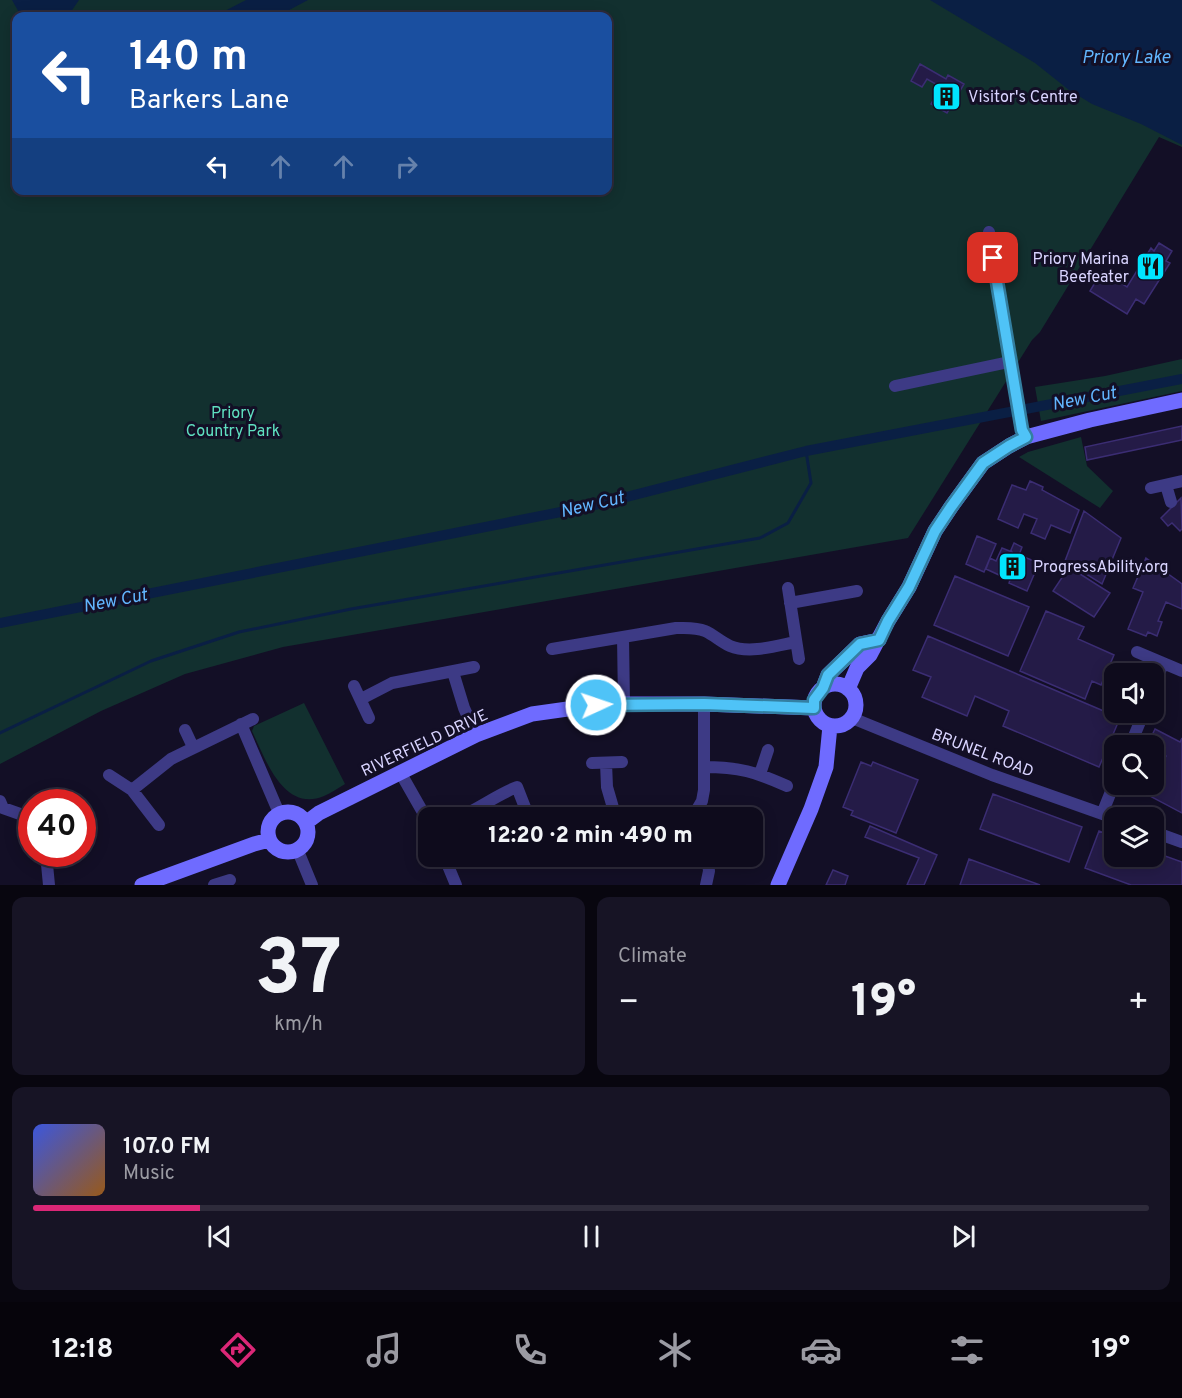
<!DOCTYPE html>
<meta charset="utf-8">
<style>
:root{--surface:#0e0b1c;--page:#171425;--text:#f1f3f6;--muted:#9b9ba3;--line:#2e2b3b;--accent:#db2777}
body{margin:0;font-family:Overpass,sans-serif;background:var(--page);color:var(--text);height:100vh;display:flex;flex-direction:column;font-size:22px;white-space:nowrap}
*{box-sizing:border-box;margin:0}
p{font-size:20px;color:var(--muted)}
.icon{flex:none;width:33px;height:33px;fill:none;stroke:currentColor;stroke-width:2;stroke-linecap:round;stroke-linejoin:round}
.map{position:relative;height:885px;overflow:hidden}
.details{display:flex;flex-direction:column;gap:12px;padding:12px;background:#08060f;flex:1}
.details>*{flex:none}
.guide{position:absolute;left:12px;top:12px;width:600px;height:183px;border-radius:12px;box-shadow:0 3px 15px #0003,0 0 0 2px var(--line);background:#1a4fa0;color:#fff;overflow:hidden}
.tools{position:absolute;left:1104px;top:663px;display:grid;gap:12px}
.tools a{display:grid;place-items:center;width:60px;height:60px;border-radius:12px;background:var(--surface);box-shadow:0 3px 15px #0003,0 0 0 2px var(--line);font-size:30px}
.speed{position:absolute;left:18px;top:789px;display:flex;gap:12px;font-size:30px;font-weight:700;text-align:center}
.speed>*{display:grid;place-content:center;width:78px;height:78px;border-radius:50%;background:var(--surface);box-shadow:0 3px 15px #0003,0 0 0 2px var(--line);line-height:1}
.speed .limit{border:9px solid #d22;background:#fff;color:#111}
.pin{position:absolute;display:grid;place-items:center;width:51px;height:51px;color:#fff;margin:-26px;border-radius:12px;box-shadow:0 3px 9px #0006}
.me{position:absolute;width:66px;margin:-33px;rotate:87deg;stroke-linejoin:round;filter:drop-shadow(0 0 4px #0008)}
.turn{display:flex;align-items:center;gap:21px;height:126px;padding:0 18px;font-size:27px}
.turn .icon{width:78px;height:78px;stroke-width:2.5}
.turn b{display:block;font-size:42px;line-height:51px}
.lanes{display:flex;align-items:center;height:57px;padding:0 18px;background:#0003;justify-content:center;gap:30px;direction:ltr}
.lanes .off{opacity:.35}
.big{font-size:45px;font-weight:800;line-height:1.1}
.details .widget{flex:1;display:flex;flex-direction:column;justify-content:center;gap:9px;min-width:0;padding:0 21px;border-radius:12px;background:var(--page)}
.details .dial{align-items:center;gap:0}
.dial b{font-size:78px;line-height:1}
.song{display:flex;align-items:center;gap:18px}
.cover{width:72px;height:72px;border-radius:9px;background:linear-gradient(135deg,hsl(230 70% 55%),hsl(30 70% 35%))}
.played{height:6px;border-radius:3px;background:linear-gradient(90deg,var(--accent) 15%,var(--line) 15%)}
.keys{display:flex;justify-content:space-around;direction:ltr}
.heat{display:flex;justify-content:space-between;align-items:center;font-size:33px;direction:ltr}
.details .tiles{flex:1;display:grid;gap:12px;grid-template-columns:1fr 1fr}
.widget:last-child{grid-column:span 2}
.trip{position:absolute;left:418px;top:807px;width:345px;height:60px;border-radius:12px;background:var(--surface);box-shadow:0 3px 15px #0003,0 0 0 2px var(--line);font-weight:800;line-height:60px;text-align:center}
.tabs{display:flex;height:96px;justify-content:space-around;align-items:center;background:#06040b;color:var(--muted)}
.tabs .icon{width:42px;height:42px}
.tabs .selected{color:var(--accent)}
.tabs b{font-size:27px;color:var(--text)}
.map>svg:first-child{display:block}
</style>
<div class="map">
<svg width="1182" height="885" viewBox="0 0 1182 885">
<rect width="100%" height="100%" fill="#130f26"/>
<!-- green -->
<path fill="#12302f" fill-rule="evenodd" d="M0,0h1182v147l-23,-10 -119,195 -8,8 -124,198 -625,109 -98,27 -84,37 -101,53zM16,16h592v174h-592z
M1182,359v32l-141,30 -6,-34 70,-11z
M1081,437l6,29 26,25 -13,17 -81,-51 9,-5z
M304,703l41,81c-7,4 -14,9 -21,12 -41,17 -59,-38 -72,-65l2,-5z"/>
<!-- water -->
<path fill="#0a1f44" d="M12,0h67l-11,16h-47z
M246,0h62l-30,16h-63z
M930,0h252v145l-41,-21 -49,-20 -23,-14 -34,-27z"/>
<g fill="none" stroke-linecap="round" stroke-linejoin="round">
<!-- stream -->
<path stroke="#0a1f44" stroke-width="3" d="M0,733l151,-72 88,-29 112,-23 409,-71 28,-15 23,-40 -5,-32"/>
<!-- canal -->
<path stroke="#0a1f44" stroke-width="10" d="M0,623l591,-117 215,-55 376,-72"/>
</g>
<!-- building -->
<path fill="#241b47" stroke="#3b2d73" stroke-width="1.5" d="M920,64l26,15 2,-4 16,9 -17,29 -16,-9 10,-17 -14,-8 -5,8 -11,-6z
M1159,243l13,8 -6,10 4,2 -26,41 -8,-5 -9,15 -37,-23 12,-20 25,16 24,-39 3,3z
M1182,426v14l-95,20 -2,-13z
M1030,481l13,6 -1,3 37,20 -9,23 -19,-8 -6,14 -14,-6 6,-14 -13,-5 -6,14 -20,-9 14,-34 14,5z
M1181,498l1,31 -2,2 -8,-8 -4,3 -7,-8z
M1084,511l37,27 -19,46 -37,-23z
M977,536l19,8 -12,28 -18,-8z
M1014,543l8,4 -3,8 20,8 -12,28 -18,-8 1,-3 -24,-11 4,-11 6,3 6,-13 10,4 -1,-2z
M1146,558l36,26v25l-16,-7 -8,19 4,1 -5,14 -9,-4 -2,4 -18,-7 15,-37 -10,-4z
M1069,567l41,26 -16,24 -41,-26z
M955,576l74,31 -21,49 -74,-31z
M1046,611l38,16 -6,12 36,16 -13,30 -9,-4 -7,18 -65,-28z
M928,636l192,82 -21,49 -96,-41 6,-15 -34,-15 -8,20 -45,-19 9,-20 -18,-7z
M1155,729l25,13 2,-4v75l-36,-19 5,-10h3v-4l12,-24 -12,-7v-3h-7z
M861,762l10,4 2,-4 45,18 -22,53 -45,-18 2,-4 -10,-4z
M993,794l89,33 -13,35 -89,-33z
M870,826l67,29 -13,30h-17l12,-27 -54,-21z
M1099,831l15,6v19h40v-4l28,10v23h-51l-46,-17z
M969,859l71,26h-80z
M833,870l15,6 -3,9h-19z"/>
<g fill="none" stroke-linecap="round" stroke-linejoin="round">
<!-- street -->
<path stroke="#3d3a85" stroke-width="12" d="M989,232l32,198 5,7
M895,386l114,-24
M1166,485l5,17
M1151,488l31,-7
M788,588l11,71
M790,603l67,-12
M623,637l1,67
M552,649l124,-21c10,0 20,-1 29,3 9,4 16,11 25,15 19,8 46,0 66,-4
M1137,652l45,19
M453,672l11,36 12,27
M354,686l15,32
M1154,688l9,-25
M361,699l31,-16 82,-16
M852,718l140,57 122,43
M241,724l38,89
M185,730l8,17
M1130,746l14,-34
M592,763l30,-1
M606,763l1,24 9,31
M704,767c35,0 52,5 83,19
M400,772l29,51
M760,774l8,-24
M109,775l23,15 27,35
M132,790l39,-31 82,-40
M0,801l3,7 17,6 12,9
M1102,814l12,-30
M457,818c22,-9 39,-23 60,-31l9,23
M692,818l10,-17 2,-11v-86
M1154,832l28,10
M298,851l14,34
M46,854l3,31
M47,856l15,-2
M444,856l12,29
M214,885l16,-5
M706,885l3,-14 -2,-15"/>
<!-- secondary -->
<path stroke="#6f6bff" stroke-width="15" d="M814 705a21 21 0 1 1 42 0a21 21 0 1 1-42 0Z
M823,688l5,-13 32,-31 19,-4
M848,689l9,-21 13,-13 18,-34 21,-34 26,-56 16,-24 32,-44 26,-17 17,-9 64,-17 92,-20
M268 832a20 20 0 1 1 40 0a20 20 0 1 1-40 0Z
M307,822l12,-9 157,-78 56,-21 64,-9 28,-1h80l110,4
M142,885l112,-41 15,-4
M778,885l33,-76 15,-42 4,-41"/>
</g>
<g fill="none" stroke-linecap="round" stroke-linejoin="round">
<defs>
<path id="route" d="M596,705l108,-1 110,4v-8l9,-12 5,-13 32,-31 19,-4 9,-19 21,-34 26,-56 16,-24 32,-44 26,-17 17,-9 -4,-7 -29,-172"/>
</defs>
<!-- route casing -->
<use href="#route" stroke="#337fa1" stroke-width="15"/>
<!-- route -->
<use href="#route" stroke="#4fc3f7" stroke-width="10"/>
</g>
<!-- icons -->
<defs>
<symbol id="building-square" viewBox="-11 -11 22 22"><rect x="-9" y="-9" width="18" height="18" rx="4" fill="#00e5ff" stroke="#130f26"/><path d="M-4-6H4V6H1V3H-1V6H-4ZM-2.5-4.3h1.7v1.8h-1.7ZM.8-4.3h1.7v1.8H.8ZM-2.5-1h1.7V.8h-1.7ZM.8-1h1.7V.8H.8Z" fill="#111"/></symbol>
<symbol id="restaurant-square" viewBox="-11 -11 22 22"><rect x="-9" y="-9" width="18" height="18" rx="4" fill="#00e5ff" stroke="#130f26"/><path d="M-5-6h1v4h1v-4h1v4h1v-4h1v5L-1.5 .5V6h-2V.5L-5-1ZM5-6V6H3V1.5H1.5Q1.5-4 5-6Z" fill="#111"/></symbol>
</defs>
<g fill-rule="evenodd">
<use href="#building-square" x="930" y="80" width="33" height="33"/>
<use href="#restaurant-square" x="1134" y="250" width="33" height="33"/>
<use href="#building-square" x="996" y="550" width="33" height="33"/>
</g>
<g text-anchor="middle" stroke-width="6" stroke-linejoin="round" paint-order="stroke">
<!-- poi labels -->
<g font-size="16" fill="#d9d4ff" stroke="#130f26" text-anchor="start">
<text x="968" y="102">Visitor's Centre</text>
<text x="1129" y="264" text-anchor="end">Priory Marina<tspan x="1129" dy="18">Beefeater</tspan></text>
<text x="1033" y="572">ProgressAbility.org</text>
</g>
<!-- park labels -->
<g font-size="16" fill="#5fe0c0" stroke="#130f26">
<text x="233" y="418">Priory<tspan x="233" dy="18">Country Park</tspan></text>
</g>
<!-- street labels -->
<g font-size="16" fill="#d9d4ff" stroke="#130f26">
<text transform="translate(424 742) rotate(-25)" y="6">RIVERFIELD DRIVE</text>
<text transform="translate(983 752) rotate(21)" y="6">BRUNEL ROAD</text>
</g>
<!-- water labels -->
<g font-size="18" font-style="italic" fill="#62b6ff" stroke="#130f26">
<text x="1126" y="63">Priory Lake</text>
<text transform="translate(1084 398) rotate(-11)" y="6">New Cut</text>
<text transform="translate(592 504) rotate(-13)" y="6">New Cut</text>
<text transform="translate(115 600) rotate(-11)" y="6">New Cut</text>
</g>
</g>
</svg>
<div class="tools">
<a><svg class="icon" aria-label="sound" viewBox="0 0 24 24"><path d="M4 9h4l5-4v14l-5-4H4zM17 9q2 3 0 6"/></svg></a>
<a><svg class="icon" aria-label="search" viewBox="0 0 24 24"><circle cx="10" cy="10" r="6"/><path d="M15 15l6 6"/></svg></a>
<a><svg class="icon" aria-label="layers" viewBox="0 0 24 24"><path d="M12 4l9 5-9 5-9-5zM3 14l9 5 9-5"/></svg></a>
</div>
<div class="speed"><div class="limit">40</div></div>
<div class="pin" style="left:993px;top:258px;background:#d93025"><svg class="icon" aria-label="arrive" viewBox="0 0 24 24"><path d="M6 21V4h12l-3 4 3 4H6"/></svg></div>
<svg class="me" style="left:596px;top:705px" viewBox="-20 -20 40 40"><circle r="17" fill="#4fc3f7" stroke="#fff" stroke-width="3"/><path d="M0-11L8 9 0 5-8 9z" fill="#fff"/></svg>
<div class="trip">12:20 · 2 min · 490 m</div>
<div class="guide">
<div class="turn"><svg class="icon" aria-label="left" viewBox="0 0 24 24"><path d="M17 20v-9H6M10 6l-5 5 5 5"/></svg><div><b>140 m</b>Barkers Lane</div></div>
<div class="lanes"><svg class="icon" aria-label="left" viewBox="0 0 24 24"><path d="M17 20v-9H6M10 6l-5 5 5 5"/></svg><svg class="icon off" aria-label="ahead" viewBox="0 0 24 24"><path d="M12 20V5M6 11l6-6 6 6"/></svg><svg class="icon off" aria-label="ahead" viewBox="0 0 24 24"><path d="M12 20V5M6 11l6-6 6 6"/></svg><svg class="icon off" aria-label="right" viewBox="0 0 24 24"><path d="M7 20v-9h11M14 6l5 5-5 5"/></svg></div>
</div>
</div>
<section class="details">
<div class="tiles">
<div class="widget dial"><b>37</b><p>km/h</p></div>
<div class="widget"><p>Climate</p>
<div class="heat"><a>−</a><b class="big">19°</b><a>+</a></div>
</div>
<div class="widget">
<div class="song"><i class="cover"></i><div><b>107.0 FM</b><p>Music</p></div></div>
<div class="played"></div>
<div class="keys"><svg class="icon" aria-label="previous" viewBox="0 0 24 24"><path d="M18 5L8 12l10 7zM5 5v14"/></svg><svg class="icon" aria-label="pause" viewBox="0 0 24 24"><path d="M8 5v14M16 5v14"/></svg><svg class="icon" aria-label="next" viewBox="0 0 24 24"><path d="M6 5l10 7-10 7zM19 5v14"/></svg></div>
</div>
</div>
</section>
<nav class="tabs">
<b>12:18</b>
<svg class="icon selected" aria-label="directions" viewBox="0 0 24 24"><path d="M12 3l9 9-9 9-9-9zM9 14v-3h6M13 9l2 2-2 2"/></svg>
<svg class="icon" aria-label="music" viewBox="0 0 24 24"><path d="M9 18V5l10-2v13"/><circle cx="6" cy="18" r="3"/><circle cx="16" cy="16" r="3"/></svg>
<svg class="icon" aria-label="phone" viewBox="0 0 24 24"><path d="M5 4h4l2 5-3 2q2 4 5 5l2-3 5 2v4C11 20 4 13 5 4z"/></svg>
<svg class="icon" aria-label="climate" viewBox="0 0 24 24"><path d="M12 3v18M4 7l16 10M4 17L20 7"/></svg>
<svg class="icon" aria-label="car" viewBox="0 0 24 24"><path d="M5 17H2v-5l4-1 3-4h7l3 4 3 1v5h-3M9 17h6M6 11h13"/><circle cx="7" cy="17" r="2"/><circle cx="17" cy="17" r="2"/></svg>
<svg class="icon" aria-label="filters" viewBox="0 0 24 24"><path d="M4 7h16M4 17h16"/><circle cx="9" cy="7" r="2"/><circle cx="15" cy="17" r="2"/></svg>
<b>19°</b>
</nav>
